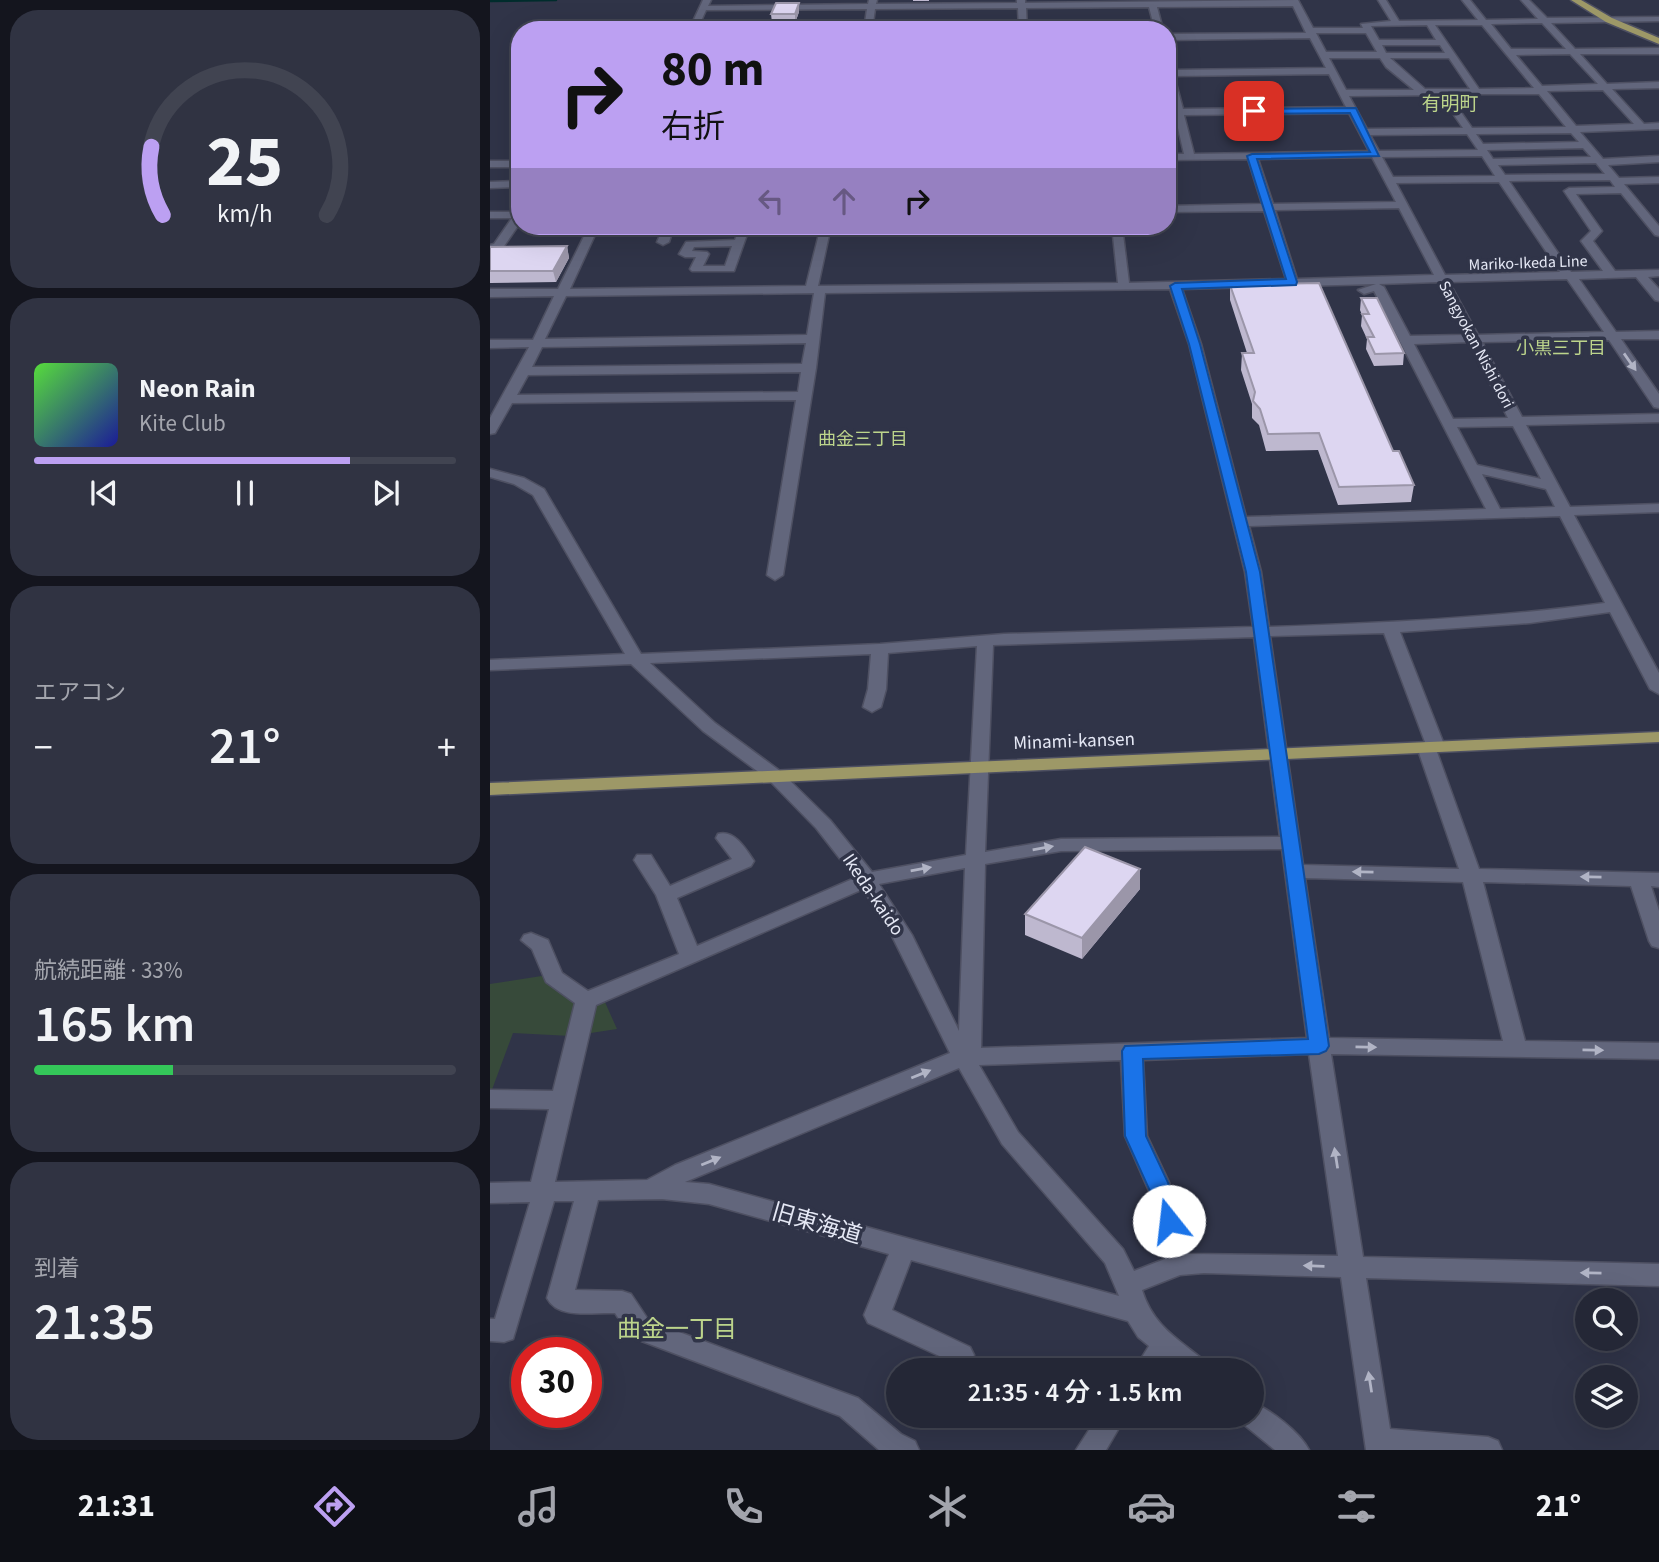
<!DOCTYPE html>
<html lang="ja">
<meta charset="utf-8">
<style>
:root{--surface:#242736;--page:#303342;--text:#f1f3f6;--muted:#a3a5ad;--line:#414451;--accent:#bca0f2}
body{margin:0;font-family:"Source Sans 3","Noto Sans JP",sans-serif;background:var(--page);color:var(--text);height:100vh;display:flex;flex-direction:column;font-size:26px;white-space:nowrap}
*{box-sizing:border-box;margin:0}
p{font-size:23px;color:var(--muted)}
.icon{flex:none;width:38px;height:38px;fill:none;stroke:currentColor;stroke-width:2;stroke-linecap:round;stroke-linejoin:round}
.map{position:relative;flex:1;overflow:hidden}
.side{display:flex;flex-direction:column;gap:10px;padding:10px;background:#14151e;width:490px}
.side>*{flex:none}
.guide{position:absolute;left:21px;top:21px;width:665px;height:214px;border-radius:28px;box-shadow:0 7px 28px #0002,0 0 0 2px var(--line);background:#bca0f2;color:#111;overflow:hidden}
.fabs{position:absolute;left:1085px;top:1288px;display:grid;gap:14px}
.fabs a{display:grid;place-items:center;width:63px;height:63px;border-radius:50%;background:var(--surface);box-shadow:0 7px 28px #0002,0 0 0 2px var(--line);font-size:35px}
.speed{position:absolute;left:21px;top:1337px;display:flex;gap:14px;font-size:35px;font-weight:700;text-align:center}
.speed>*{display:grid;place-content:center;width:91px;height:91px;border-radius:50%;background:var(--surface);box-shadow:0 7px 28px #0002,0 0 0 2px var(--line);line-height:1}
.speed .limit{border:10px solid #d22;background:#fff;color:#111}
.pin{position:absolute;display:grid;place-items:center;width:60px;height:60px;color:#fff;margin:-30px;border-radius:14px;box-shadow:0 4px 10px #0006}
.me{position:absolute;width:77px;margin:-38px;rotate:344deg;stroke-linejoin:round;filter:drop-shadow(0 0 5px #0008)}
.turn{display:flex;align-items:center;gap:24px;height:147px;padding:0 35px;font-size:32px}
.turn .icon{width:91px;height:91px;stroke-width:2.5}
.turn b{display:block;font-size:49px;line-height:60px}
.lanes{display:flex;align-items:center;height:66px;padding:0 35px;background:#0003;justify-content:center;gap:35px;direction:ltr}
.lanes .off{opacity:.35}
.big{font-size:52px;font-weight:600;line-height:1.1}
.side .tile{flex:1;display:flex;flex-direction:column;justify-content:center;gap:10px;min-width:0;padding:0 24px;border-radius:28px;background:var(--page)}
.side .dial{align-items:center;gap:0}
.dial svg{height:182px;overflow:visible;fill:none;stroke:var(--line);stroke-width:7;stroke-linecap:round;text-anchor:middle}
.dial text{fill:var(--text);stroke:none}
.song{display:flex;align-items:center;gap:21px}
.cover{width:84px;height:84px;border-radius:10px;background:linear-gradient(135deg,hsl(110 70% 55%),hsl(240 70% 35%))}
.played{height:7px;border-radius:4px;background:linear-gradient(90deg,var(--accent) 75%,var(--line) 75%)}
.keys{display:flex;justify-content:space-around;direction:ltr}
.heat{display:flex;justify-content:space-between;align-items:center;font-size:38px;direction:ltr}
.charge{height:10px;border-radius:5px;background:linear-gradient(90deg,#34c759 33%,var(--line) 0)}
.trip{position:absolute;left:396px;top:1358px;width:378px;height:70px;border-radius:35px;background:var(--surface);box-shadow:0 7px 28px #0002,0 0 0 2px var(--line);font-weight:600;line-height:70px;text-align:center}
.tabs{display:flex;height:112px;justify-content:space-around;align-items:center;background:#0e1016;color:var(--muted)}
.tabs .icon{width:49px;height:49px}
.tabs .on{color:var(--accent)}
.tabs b{font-size:32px;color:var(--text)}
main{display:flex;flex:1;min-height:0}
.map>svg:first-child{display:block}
</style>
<main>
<section class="side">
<div class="tile dial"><svg viewBox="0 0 100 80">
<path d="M14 69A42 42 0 1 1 86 69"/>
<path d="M14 69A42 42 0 0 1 9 39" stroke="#bca0f2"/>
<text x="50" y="56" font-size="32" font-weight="700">25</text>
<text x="50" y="72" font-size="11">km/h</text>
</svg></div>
<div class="tile">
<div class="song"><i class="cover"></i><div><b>Neon Rain</b><p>Kite Club</p></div></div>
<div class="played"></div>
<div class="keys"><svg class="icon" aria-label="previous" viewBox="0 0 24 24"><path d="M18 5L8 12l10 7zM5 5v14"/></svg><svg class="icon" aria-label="pause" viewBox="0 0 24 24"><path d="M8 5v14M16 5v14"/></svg><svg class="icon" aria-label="next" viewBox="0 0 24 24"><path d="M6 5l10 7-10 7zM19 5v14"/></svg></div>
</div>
<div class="tile"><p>エアコン</p>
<div class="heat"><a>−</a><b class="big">21°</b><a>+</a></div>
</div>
<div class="tile"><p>航続距離 · 33%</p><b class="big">165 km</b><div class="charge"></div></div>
<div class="tile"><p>到着</p><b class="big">21:35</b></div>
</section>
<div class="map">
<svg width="1169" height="1450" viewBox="0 0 1169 1450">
<rect width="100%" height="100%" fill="#303448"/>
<!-- green -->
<path fill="#374a3a" d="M58,975l56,25 13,29 -46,7 -58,-3 -23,62v-111z"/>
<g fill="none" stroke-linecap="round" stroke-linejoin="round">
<!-- stream -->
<path stroke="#002c2c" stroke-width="2.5" d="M0,1l66,-1"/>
<defs>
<path id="minor" d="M213,0h8l-3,6 160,-2 1,-4h8l-1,4 141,-1v-3h8v3l273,-3 15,28h50l-2,-4 30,-3 -13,-21h8l13,21 79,-1 -16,-20h8l16,20 52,-1 -17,-19h8l18,18 112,-1v4l-108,2 24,26 84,-1v6h-79l27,30 52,-2v6l-47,1 32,35 15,-1v6l-79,3 23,27 56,-3v6l-51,3 11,13 40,-1v6l-35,1 35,42v10l-4,-1 -34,-42 -45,1 26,37 -9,10 22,30 44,-1v6l-11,1 11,12v12l-4,-1 -19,-23 -57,2 37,53 43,-1v8h-38l38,55v14l-5,-1 -45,-67 -127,2 40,75 137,-3v8l-133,3 44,82 89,-3v8l-85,3 85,158v21l-9,-5 -40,-77 -80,11 -130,9 45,115 -8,5 42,117 180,4v14l-8,-1 8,25v37l-7,-2 -3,-5 -18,-55 -148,-4 42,159 134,2v16l-328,-5 32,203 296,7v22l-293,-8 24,151 98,8 10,4 4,9h-136l-25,-173 -137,-4 -24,2 -38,15c11,36 36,49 64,72l4,8h-32l-10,-8 -6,8h-28l15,-24 -11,-9 -10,-16 -217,-61 -19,50 78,37 4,8 -4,8 -9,3 -93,-43 -4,-8 25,-61 -180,-50 -47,-5 -64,1 -23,90 47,1 9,3 18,27 209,77 43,36 14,7 4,9h-40l-39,-34 -209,-79 -16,-24c-21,-1 -57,7 -68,-15l27,-97h-20l-41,138 -9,3 -14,-1v-22h5l35,-117 -40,1v-20l41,-1 18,-73 -59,-1v-18l63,1 22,-88 -29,-21 -14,-33 -11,-9 3,-5 7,-2 17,7 14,33 26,18 91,-37 -23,-59 -22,-35 3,-5h14l19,31 62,-27 -16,-21 2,-4c16,-5 28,15 36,27l-3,5 -74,32 20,48 158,-68 -39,-50 -48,-49 -65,-48 -72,-67 -141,6v-10l135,-6 -92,-159 -19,-11 -24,-7v-8l34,9 20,11 97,165 239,-10 124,-10 249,-7 -8,-55 -56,-228 -19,-55 -345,4 -9,75 -33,207 -8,5 -8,-5 29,-175 -284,3 -17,30 -5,1v-16l39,-71 -39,1v-8h43l21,-44 -64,1v-8h68l31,-63h10l-29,63 236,-3 15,-60h10l-13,60h2l298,-3 -6,-57h10l7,57 157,-4 -22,-68 -97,1v-6l95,-2 -14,-45 -81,1v-6h17l-9,-39h-8v-6h6l-6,-25v-22l6,8 153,-2 -16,-30 -143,2v-6l139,-1 -13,-27 -136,1 6,23h-8l-6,-23 -123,1 1,22h-8l-1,-22 -143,1 -3,21h-8l3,-21 -161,1 -9,20h-8zM1052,23l24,26h-55l-20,-25zM937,25l9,15h-57l-8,-14zM945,25h47l52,63 -55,1zM826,33h50l11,19h-51zM892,45h58l5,8h-59zM1080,54l28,30 -56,2 -26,-31zM839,58h51l6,9 28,23h-68zM900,58h59l21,31h-45zM839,74l17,33 -163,2 -9,-33zM1113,90l31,34 -58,2 -29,-35zM988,94h61l27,33 -94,1 -23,-33zM950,95l23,33 -96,1 -18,-33zM859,113l20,38 -175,3 -10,-39zM1081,133l8,9 -96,2 -7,-10zM977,134l11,16 -99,1 -9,-16zM1093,148l8,9 -98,2 -6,-9zM992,156l13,20 -102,1 -11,-20zM882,157l24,45 -123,2 -15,-45zM1106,163l9,11 -100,1 -7,-10zM1120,180l5,7 -46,1 -5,3 27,40 -10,10 22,30 -32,1 -62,-91zM1009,182l61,90 -115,3 -49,-92zM909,208l35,67 -137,4 -22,-69zM1077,279l37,53 -126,3 -29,-53zM948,282l27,53 -55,1 -26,-49 -5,-3zM886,284l-18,6 6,4 10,-3 112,218 -240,8 -45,-173 -19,-55 106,-3 6,5 5,-5zM324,293l-7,42 -262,4 21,-43zM979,342l39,76 -55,1 -39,-75zM316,343l-4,21 -270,3 10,-20zM311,372l-3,20 -281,3 11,-20zM1023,426l28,53 -64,-14 -20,-38zM992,474l64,15 9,18 -55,2zM1070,516l45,87c-112,15 -223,20 -336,24l-8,-55 -12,-46zM894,633l41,109 -8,5 42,122 -156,-4 -33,-229zM764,637l26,200 -219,2 -76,13 8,-207zM487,646l-11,209 -94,17 -42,-52 -50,-49 -65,-48 -65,-60 221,-9 -3,35 -5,18 9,5 9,-5 5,-18 2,-36zM792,849l25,189 -326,10 4,-184 76,-13zM475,868l-6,163 -47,-96 -33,-51zM815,878l158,4 40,159 -174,-3zM373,889l29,47 58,117 -275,112 -28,15 -92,2 41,-177zM819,1054l29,202 -149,-2 -16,-63 -26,-55 -4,-76zM631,1060l4,76 24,55 16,68 -31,12 -11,-22 -105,-117 -39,-67zM469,1068l43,76 103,119 14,33 -410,-112 -24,-2z
M0,161h30v6h-30z
M30,181v6l-30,1v-6z
M0,212h30v11l-18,26 -12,2v-6l4,-1 18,-26h-22z
M174,226h10l-5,16 -6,3 -6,-3z
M250,226h10l-16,45h-42l-2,-2 6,-12h-11l-6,-3 7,-12 49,-2zM242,246l-7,20h-22l6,-12 -2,-2 -15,-1 2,-4z
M761,1402c19,7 49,30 58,48h-34l-33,-27 -4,-7h13z
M608,1416h28l-20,34h-30z"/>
<path id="major" d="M1081,0h10l31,18 47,20v6l-53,-22z
M1169,732v10l-1169,53v-12z"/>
</defs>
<!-- minor casing -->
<use href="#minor" stroke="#4e5062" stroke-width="3"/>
<!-- major casing -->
<use href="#major" stroke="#4e5062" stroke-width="3"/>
<!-- minor -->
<use href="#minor" fill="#62667c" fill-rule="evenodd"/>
<!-- major -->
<use href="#major" fill="#9d9867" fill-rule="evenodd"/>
</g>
<!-- wall -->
<path fill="#beb8cf" d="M423,0h16v1h-16z
M309,3v9l-4,11h-23l-1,-9z
M77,246l2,12 -13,24 -66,1v-36z
M740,285l163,166 21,34 -3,17 -73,3 -20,-55 -52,1 -7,-26 -7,-7v-14l-11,-34 1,-17h5l-17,-53z
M871,298l43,55 -1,12 -29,1 -8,-17 1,-10 -6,-13 1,-11 -2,-5z
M650,869v20l-58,70 -57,-24v-21z"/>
<!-- shaded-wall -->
<path fill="#9b96a9" d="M309,3v9l-4,11v-9z
M77,246l2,12 -13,24 -3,-11z
M650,869v20l-58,70v-21z"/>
<!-- building -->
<path fill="#ddd6f1" stroke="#9b96a9" stroke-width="2" d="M286,3h23l-4,11h-24z
M77,246l-14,25h-63v-24z
M829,283l74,168h6l15,34 -75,2 -20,-54 -51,1 -8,-25 -7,-8 2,-9 -13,-39h12l-24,-68z
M871,298h16l27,55 -29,1 -8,-17h7l-12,-23h7z
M595,847l55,22 -58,69 -57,-24z"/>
<!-- one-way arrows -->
<defs><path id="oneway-solid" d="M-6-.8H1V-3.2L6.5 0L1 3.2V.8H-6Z" transform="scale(1.75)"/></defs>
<g fill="#b1b4c5">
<use href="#oneway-solid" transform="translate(1140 362) rotate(55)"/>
<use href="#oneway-solid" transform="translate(553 848) rotate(-10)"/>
<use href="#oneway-solid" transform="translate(431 869) rotate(-10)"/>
<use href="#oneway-solid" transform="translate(873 872) rotate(-179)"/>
<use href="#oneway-solid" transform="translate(1101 877) rotate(-179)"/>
<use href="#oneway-solid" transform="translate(876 1047) rotate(1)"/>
<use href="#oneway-solid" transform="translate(1103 1050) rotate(1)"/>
<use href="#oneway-solid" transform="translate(431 1074) rotate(-22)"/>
<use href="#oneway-solid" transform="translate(846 1158) rotate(-99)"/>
<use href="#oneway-solid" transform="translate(221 1161) rotate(-22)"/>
<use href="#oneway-solid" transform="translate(824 1266) rotate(-178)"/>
<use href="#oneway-solid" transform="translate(1101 1273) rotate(-179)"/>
<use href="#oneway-solid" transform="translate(880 1382) rotate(-99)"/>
</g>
<!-- route -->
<path fill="#1a73e8" stroke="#114b97" stroke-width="2" d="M866,108l23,48 -122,3 40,123 -1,3 -114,4 18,55 60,228 69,474 -3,5 -7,3 -176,5 3,77 26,55 8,30 -3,6 -8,3 -8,-3 -11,-36 -25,-55 -3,-85 3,-5 183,-7 -62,-467 -57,-228 -19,-58 5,-3 111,-4 -39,-123 5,-2 118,-2 -20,-39 -96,1 -5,-3 5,-2z"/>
<g text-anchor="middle" stroke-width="7" stroke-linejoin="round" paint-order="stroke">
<!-- far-street labels -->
<g font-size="16" fill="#e5e8f5" stroke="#303448">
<text transform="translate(1038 262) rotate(-2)" y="6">Mariko-Ikeda Line</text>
<text transform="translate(987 344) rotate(62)" y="6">Sangyokan Nishi dori</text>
</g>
<!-- far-neighbourhood labels -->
<g font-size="18" fill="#bcd48b" stroke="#303448">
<text x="1071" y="354">小黒三丁目</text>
<text x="373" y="445">曲金三丁目</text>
</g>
<!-- far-quarter labels -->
<g font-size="19" fill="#bcd48b" stroke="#303448">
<text x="960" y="110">有明町</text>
</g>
<!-- street labels -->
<g font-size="19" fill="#e5e8f5" stroke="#303448">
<text transform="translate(584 740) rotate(-2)" y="7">Minami-kansen</text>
<text transform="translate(384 894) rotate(56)" y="7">Ikeda-kaido</text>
</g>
<!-- near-street labels -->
<g font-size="23" fill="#e5e8f5" stroke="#303448">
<text transform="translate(327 1223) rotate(16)" y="8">旧東海道</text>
</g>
<!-- near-neighbourhood labels -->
<g font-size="24" fill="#bcd48b" stroke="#303448">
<text x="187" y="1337">曲金一丁目</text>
</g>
</g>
</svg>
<div class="fabs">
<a><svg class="icon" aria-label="search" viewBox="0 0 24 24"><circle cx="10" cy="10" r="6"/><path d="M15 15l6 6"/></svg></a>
<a><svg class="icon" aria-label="layers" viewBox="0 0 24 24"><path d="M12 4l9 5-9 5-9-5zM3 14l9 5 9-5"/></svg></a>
</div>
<div class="speed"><div class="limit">30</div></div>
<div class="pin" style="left:764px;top:111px;background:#d93025"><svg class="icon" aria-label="arrive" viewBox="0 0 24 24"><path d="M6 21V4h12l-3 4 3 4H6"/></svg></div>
<svg class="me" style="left:679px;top:1221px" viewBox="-20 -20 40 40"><circle r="19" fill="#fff"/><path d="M0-13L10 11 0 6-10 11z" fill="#1a73e8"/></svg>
<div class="trip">21:35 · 4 分 · 1.5 km</div>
<div class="guide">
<div class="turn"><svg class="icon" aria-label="right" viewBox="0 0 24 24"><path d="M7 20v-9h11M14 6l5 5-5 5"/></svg><div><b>80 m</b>右折</div></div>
<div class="lanes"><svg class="icon off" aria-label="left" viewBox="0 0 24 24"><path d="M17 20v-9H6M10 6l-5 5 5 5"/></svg><svg class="icon off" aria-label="ahead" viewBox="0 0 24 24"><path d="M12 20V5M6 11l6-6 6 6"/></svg><svg class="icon" aria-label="right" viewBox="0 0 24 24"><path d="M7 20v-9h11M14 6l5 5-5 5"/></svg></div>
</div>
</div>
</main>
<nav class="tabs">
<b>21:31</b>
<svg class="icon on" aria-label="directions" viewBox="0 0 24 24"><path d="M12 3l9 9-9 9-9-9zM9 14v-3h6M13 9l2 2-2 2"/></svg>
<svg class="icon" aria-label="music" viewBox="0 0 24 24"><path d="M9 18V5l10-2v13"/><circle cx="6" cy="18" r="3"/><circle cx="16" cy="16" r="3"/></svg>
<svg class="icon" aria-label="phone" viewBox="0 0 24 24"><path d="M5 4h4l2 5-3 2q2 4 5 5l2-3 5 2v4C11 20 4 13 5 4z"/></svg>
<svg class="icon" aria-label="climate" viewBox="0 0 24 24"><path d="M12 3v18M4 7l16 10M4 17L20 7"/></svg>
<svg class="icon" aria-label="car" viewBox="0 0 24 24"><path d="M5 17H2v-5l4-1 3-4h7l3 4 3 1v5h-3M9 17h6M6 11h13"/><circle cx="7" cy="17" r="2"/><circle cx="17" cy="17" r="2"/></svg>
<svg class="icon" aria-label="filters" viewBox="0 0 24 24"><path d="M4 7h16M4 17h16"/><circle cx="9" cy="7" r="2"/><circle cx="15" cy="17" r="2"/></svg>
<b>21°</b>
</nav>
